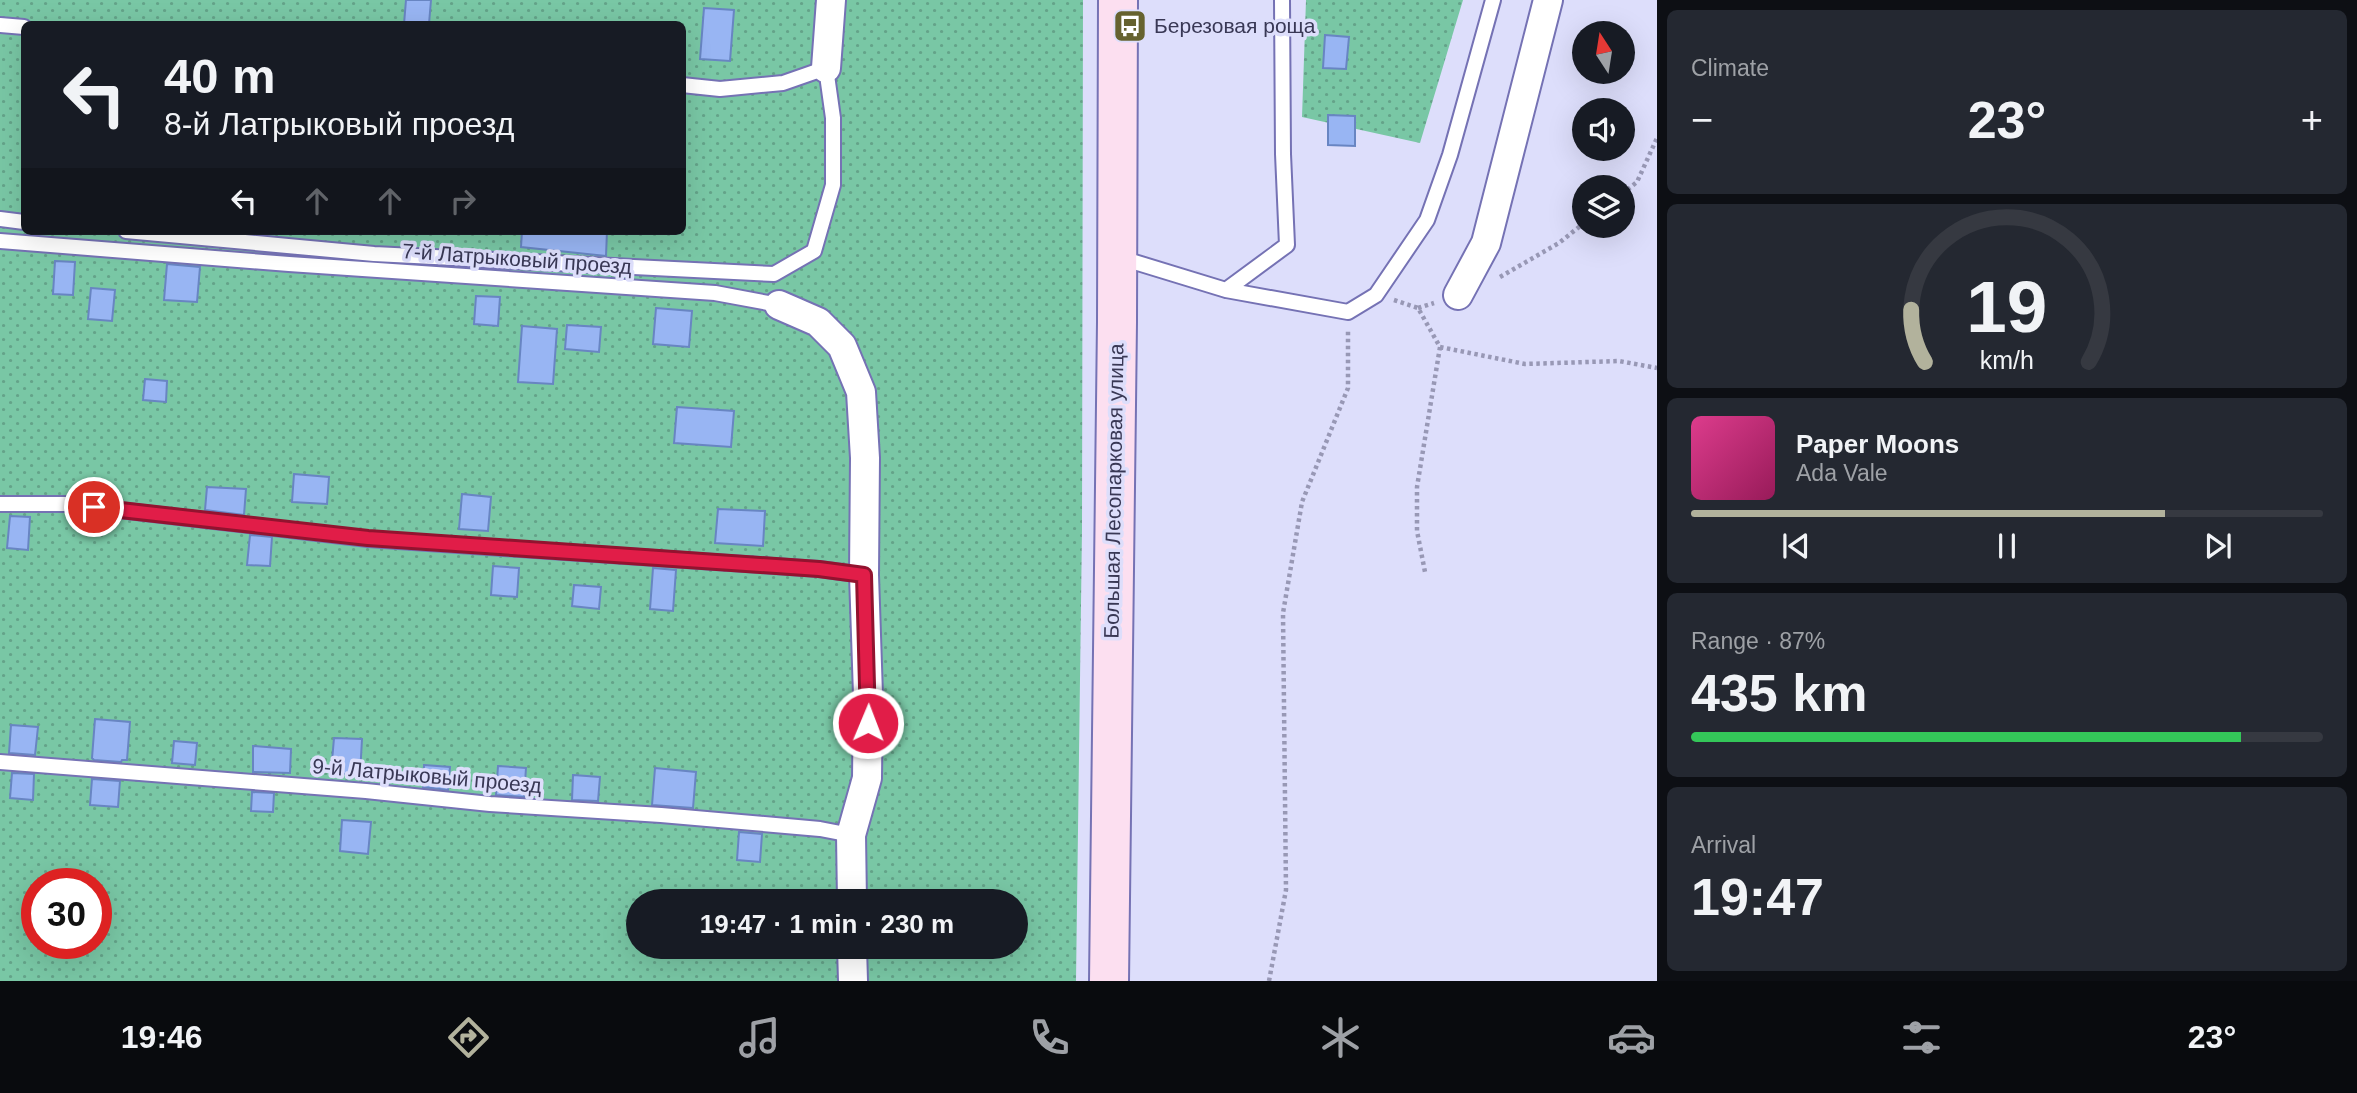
<!DOCTYPE html>
<meta charset="utf-8">
<style>
:root{--surface:#171b24;--page:#242831;--text:#f1f3f6;--muted:#9ea1a6;--line:#363941;--accent:#b2b29c}
body{margin:0;font-family:Arial,sans-serif;background:var(--page);color:var(--text);height:100vh;display:flex;flex-direction:column;font-size:26px;white-space:nowrap}
*{box-sizing:border-box;margin:0}
p{font-size:23px;color:var(--muted)}
.icon{flex:none;width:38px;height:38px;fill:none;stroke:currentColor;stroke-width:2;stroke-linecap:round;stroke-linejoin:round}
.map{position:relative;flex:1;overflow:hidden}
.drawer{display:flex;flex-direction:column;gap:10px;padding:10px;background:#0d0f14;width:700px}
.drawer>*{flex:none}
.top-card{position:absolute;left:21px;top:21px;width:665px;height:214px;border-radius:10px;box-shadow:0 7px 28px #0002;background:#171b24;color:var(--text);overflow:hidden}
.needle{width:46px;rotate:348deg}
.controls{position:absolute;left:1572px;top:21px;display:grid;gap:14px}
.controls a{display:grid;place-items:center;width:63px;height:63px;border-radius:50%;background:var(--surface);box-shadow:0 7px 28px #0002;font-size:35px}
.speed{position:absolute;left:21px;top:868px;display:flex;gap:14px;font-size:35px;font-weight:700;text-align:center}
.speed>*{display:grid;place-content:center;width:91px;height:91px;border-radius:50%;background:var(--surface);box-shadow:0 7px 28px #0002;line-height:1}
.speed .limit{border:10px solid #d22;background:#fff;color:#111}
.pin{position:absolute;display:grid;place-items:center;width:60px;height:60px;color:#fff;margin:-30px;border:4px solid #fff;border-radius:50%;box-shadow:0 2px 7px #0007}
.me{position:absolute;width:77px;margin:-38px;rotate:1deg;stroke-linejoin:round;filter:drop-shadow(0 0 5px #0008)}
.turn{display:flex;align-items:center;gap:24px;height:147px;padding:0 28px;font-size:32px}
.turn .icon{width:91px;height:91px;stroke-width:2.5}
.turn b{display:block;font-size:49px;line-height:60px}
.lanes{display:flex;align-items:center;height:66px;padding:0 28px;background:#0003;justify-content:center;gap:35px;direction:ltr}
.lanes .off{opacity:.35}
.big{font-size:52px;font-weight:600;line-height:1.1}
.drawer .card{flex:1;display:flex;flex-direction:column;justify-content:center;gap:10px;min-width:0;padding:0 24px;border-radius:10px;background:var(--page)}
.drawer .dial{align-items:center;gap:0}
.dial svg{height:182px;overflow:visible;fill:none;stroke:var(--line);stroke-width:7;stroke-linecap:round;text-anchor:middle}
.dial text{fill:var(--text);stroke:none}
.song{display:flex;align-items:center;gap:21px}
.cover{width:84px;height:84px;border-radius:10px;background:linear-gradient(135deg,hsl(330 70% 55%),hsl(330 70% 35%))}
.played{height:7px;border-radius:4px;background:linear-gradient(90deg,var(--accent) 75%,var(--line) 75%)}
.keys{display:flex;justify-content:space-around;direction:ltr}
.heat{display:flex;justify-content:space-between;align-items:center;font-size:38px;direction:ltr}
.charge{height:10px;border-radius:5px;background:linear-gradient(90deg,#34c759 87%,var(--line) 0)}
.trip{position:absolute;left:626px;top:889px;width:402px;height:70px;border-radius:35px;background:var(--surface);box-shadow:0 7px 28px #0002;font-weight:600;line-height:70px;text-align:center}
.menu{display:flex;height:112px;justify-content:space-around;align-items:center;background:#090b0e;color:var(--muted)}
.menu .icon{width:49px;height:49px}
.menu .on{color:var(--accent)}
.menu b{font-size:32px;color:var(--text)}
main{display:flex;flex:1;min-height:0}
.map>svg:first-child{display:block}
</style>
<main>
<div class="map">
<svg width="1657" height="981" viewBox="0 0 1657 981">
<defs>
<pattern id="park-dots" width="8" height="8" patternUnits="userSpaceOnUse" patternTransform="scale(1.75)"><rect width="8" height="8" fill="#79c7a5"/><path d="M2 2h.1M6 6h.1" fill="none" stroke="#64a389" stroke-width="1.8" stroke-linecap="round"/></pattern>
</defs>
<rect width="100%" height="100%" fill="#dddefb"/>
<!-- park -->
<path fill="url(#park-dots)" fill-rule="evenodd" d="M0,0h1083l-1,529 -6,452h-1076zM24,24h658v207h-658zM37,884h59v59h-59zM639,901h378v46h-378z
M1306,0h157l-43,143 -118,-26z"/>
<!-- building -->
<path fill="#98b5f3" stroke="#6885c2" stroke-width="2" d="M406,0h25l-2,24h-25z
M704,8l30,2 -4,51 -30,-2z
M1325,35l24,2 -3,32 -23,-1z
M1328,115l27,1v30l-27,-1z
M522,231h85l-1,25 -85,-9z
M55,261l20,1 -2,33 -20,-1z
M167,264l33,3 -3,35 -33,-2z
M91,288l24,2 -3,31 -24,-2z
M476,296l24,1 -2,29 -24,-2z
M656,308l36,3 -3,36 -36,-3z
M567,325l34,2 -2,25 -34,-3z
M522,326l35,3 -4,55 -35,-2z
M145,379l22,2 -1,21 -23,-2z
M677,407l57,4 -3,36 -57,-4z
M294,474l35,3 -2,27 -35,-2z
M207,487l39,2 -2,26 -39,-5z
M462,494l29,3 -3,34 -29,-2z
M718,509l47,2 -2,35 -48,-3z
M10,516l20,1 -2,33 -21,-2z
M250,535l22,2 -2,29 -23,-1z
M493,566l26,2 -2,29 -26,-2z
M653,568l23,2 -3,41 -23,-2z
M574,585l27,2 -2,22 -27,-3z
M95,719l35,3 -3,38h-5l-1,2 -27,-2 -2,-2z
M11,725l27,2 -3,28 -26,-2z
M334,738l28,1 -2,36 -29,-2z
M174,741l23,2 -2,22 -23,-2z
M253,746l38,3 -1,24 -37,-1z
M424,765l26,2 -2,23 -25,-3z
M498,766l28,2 -2,29 -28,-2z
M655,768l41,4 -3,36 -41,-3z
M12,773l22,1 -1,26 -23,-2z
M573,775l27,2 -2,24 -26,-1z
M92,779l28,2 -2,26 -28,-2z
M252,792l22,1 -1,19 -22,-1z
M342,820l29,2 -3,32 -28,-3z
M739,832l23,2 -2,28 -23,-2z"/>
<g fill="none" stroke-linecap="round" stroke-linejoin="round">
<defs>
<path id="lane" d="M0,25l24,2
M0,219l24,3
M126,231l248,23 400,20 40,-23 19,-66v-67l-7,-50 -43,15 -63,6 -38,-4
M0,241l289,23 426,29 64,12
M1118,257l108,33 122,22 28,-17 51,-75 23,-65 43,-155
M1226,290l61,-45 -4,-91 -1,-154
M0,504h67l301,35 451,30 45,6
M0,762l366,29 124,13 171,11 159,14 31,6"/>
<path id="street" d="M826,68l5,-68
M1458,295l28,-52 62,-243
M779,305l39,17 24,24 19,46 4,66 -1,117 4,120 -1,83 -16,57 1,66
M852,947l1,34"/>
<path id="secondary" d="M1109,981l8,-659 1,-322"/>
</defs>
<!-- lane casing -->
<use href="#lane" stroke="#7572b4" stroke-width="18"/>
<!-- street casing -->
<use href="#street" stroke="#7572b4" stroke-width="32"/>
<!-- secondary casing -->
<use href="#secondary" stroke="#7572b4" stroke-width="42"/>
<!-- path -->
<path stroke="#9898b5" stroke-width="4.5" stroke-dasharray="3.5 3.5" stroke-linecap="butt" d="M1622,194l15,-12 20,-44
M1500,277l59,-34 25,-20
M1394,300l24,8 22,39 -23,140v44l8,41
M1418,308l16,-5
M1440,347l85,17 94,-3 38,7
M1269,981l17,-91 -3,-277 19,-111 46,-114v-59"/>
<!-- lane -->
<use href="#lane" stroke="#fff" stroke-width="14"/>
<!-- street -->
<use href="#street" stroke="#fff" stroke-width="28"/>
<!-- secondary -->
<use href="#secondary" stroke="#fcdff0" stroke-width="38"/>
</g>
<g fill="none" stroke-linecap="round" stroke-linejoin="round">
<defs>
<path id="route" d="M94,507l274,31 451,31 45,6 4,148"/>
</defs>
<!-- route casing -->
<use href="#route" stroke="#92132f" stroke-width="18"/>
<!-- route -->
<use href="#route" stroke="#e11d48" stroke-width="12"/>
</g>
<!-- icons -->
<defs>
<symbol id="bus-square" viewBox="-11 -11 22 22"><rect x="-9" y="-9" width="18" height="18" rx="4" fill="#66622f" stroke="#dddefb"/><path d="M-5-6H5V4H4V6H2V4H-2V6H-4V4H-5ZM-3.5-4V0h7V-4ZM-3.5 1.2v1.5H-2V1.2ZM2 1.2v1.5H3.5V1.2Z" fill="#fff"/></symbol>
</defs>
<g fill-rule="evenodd">
<use href="#bus-square" x="1111" y="7" width="38" height="38"/>
</g>
<g text-anchor="middle" stroke-width="7" stroke-linejoin="round" paint-order="stroke">
<!-- poi labels -->
<g font-size="21" fill="#393855" stroke="#dddefb" text-anchor="start">
<text x="1154" y="33">Березовая роща</text>
</g>
<!-- street labels -->
<g font-size="21" fill="#393855" stroke="#dddefb">
<text transform="translate(517 259) rotate(4)" y="7">7-й Латрыковый проезд</text>
<text transform="translate(1114 491) rotate(-89)" y="7">Большая Лесопарковая улица</text>
<text transform="translate(427 776) rotate(5)" y="7">9-й Латрыковый проезд</text>
</g>
</g>
</svg>
<div class="controls">
<a><svg class="needle" viewBox="-14 -14 28 28"><path d="M0-13l5 13h-10z" fill="#e53935"/><path d="M0 13l5-13h-10z" fill="#9ea1a6"/></svg></a>
<a><svg class="icon" aria-label="sound" viewBox="0 0 24 24"><path d="M4 9h4l5-4v14l-5-4H4zM17 9q2 3 0 6"/></svg></a>
<a><svg class="icon" aria-label="layers" viewBox="0 0 24 24"><path d="M12 4l9 5-9 5-9-5zM3 14l9 5 9-5"/></svg></a>
</div>
<div class="speed"><div class="limit">30</div></div>
<div class="pin" style="left:94px;top:507px;background:#d93025"><svg class="icon" aria-label="arrive" viewBox="0 0 24 24"><path d="M6 21V4h12l-3 4 3 4H6"/></svg></div>
<svg class="me" style="left:868px;top:723px" viewBox="-20 -20 40 40"><circle r="17" fill="#e11d48" stroke="#fff" stroke-width="3"/><path d="M0-11L8 9 0 5-8 9z" fill="#fff"/></svg>
<div class="trip">19:47 · 1 min · 230 m</div>
<div class="top-card">
<div class="turn"><svg class="icon" aria-label="left" viewBox="0 0 24 24"><path d="M17 20v-9H6M10 6l-5 5 5 5"/></svg><div><b>40 m</b>8-й Латрыковый проезд</div></div>
<div class="lanes"><svg class="icon" aria-label="left" viewBox="0 0 24 24"><path d="M17 20v-9H6M10 6l-5 5 5 5"/></svg><svg class="icon off" aria-label="ahead" viewBox="0 0 24 24"><path d="M12 20V5M6 11l6-6 6 6"/></svg><svg class="icon off" aria-label="ahead" viewBox="0 0 24 24"><path d="M12 20V5M6 11l6-6 6 6"/></svg><svg class="icon off" aria-label="right" viewBox="0 0 24 24"><path d="M7 20v-9h11M14 6l5 5-5 5"/></svg></div>
</div>
</div>
<section class="drawer">
<div class="card"><p>Climate</p>
<div class="heat"><a>−</a><b class="big">23°</b><a>+</a></div>
</div>
<div class="card dial"><svg viewBox="0 0 100 80">
<path d="M14 69A42 42 0 1 1 86 69"/>
<path d="M14 69A42 42 0 0 1 8 46" stroke="#b2b29c"/>
<text x="50" y="56" font-size="32" font-weight="700">19</text>
<text x="50" y="72" font-size="11">km/h</text>
</svg></div>
<div class="card">
<div class="song"><i class="cover"></i><div><b>Paper Moons</b><p>Ada Vale</p></div></div>
<div class="played"></div>
<div class="keys"><svg class="icon" aria-label="previous" viewBox="0 0 24 24"><path d="M18 5L8 12l10 7zM5 5v14"/></svg><svg class="icon" aria-label="pause" viewBox="0 0 24 24"><path d="M8 5v14M16 5v14"/></svg><svg class="icon" aria-label="next" viewBox="0 0 24 24"><path d="M6 5l10 7-10 7zM19 5v14"/></svg></div>
</div>
<div class="card"><p>Range · 87%</p><b class="big">435 km</b><div class="charge"></div></div>
<div class="card"><p>Arrival</p><b class="big">19:47</b></div>
</section>
</main>
<nav class="menu">
<b>19:46</b>
<svg class="icon on" aria-label="directions" viewBox="0 0 24 24"><path d="M12 3l9 9-9 9-9-9zM9 14v-3h6M13 9l2 2-2 2"/></svg>
<svg class="icon" aria-label="music" viewBox="0 0 24 24"><path d="M9 18V5l10-2v13"/><circle cx="6" cy="18" r="3"/><circle cx="16" cy="16" r="3"/></svg>
<svg class="icon" aria-label="phone" viewBox="0 0 24 24"><path d="M5 4h4l2 5-3 2q2 4 5 5l2-3 5 2v4C11 20 4 13 5 4z"/></svg>
<svg class="icon" aria-label="climate" viewBox="0 0 24 24"><path d="M12 3v18M4 7l16 10M4 17L20 7"/></svg>
<svg class="icon" aria-label="car" viewBox="0 0 24 24"><path d="M5 17H2v-5l4-1 3-4h7l3 4 3 1v5h-3M9 17h6M6 11h13"/><circle cx="7" cy="17" r="2"/><circle cx="17" cy="17" r="2"/></svg>
<svg class="icon" aria-label="filters" viewBox="0 0 24 24"><path d="M4 7h16M4 17h16"/><circle cx="9" cy="7" r="2"/><circle cx="15" cy="17" r="2"/></svg>
<b>23°</b>
</nav>
